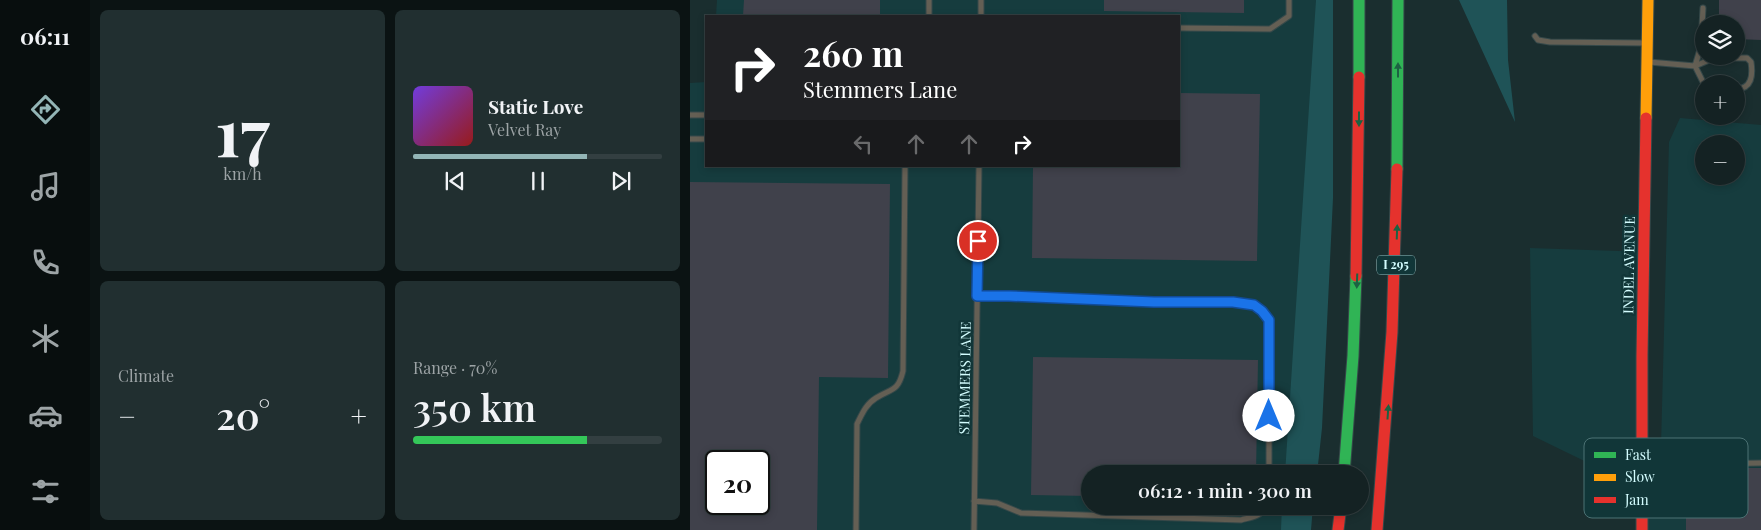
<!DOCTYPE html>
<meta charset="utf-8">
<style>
:root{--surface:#142223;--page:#212f30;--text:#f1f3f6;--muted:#9da4a6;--line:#333f41;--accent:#93b5b6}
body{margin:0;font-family:"Playfair Display",serif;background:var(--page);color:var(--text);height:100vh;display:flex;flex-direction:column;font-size:19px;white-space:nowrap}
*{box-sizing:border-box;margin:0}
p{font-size:16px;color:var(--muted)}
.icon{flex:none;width:28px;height:28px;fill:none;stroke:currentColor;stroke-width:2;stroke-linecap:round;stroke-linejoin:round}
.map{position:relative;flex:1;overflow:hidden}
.drawer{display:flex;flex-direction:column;gap:10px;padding:10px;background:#0b1313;width:600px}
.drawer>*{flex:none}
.hud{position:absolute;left:15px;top:15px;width:475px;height:152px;border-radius:0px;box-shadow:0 2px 8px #0003,0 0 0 1px var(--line);background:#202124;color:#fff;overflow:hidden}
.fabs{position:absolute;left:1005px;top:15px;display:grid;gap:10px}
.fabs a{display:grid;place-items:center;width:50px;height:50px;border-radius:50%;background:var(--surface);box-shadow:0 2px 8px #0003,0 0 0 1px var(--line);font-size:25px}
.speed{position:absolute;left:15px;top:450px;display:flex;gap:10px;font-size:25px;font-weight:700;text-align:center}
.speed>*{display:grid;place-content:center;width:65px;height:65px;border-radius:50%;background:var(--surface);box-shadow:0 2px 8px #0003,0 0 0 1px var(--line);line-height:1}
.speed .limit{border:2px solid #111;border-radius:8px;background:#fff;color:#111}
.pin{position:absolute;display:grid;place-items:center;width:42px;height:42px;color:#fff;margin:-21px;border:2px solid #fff;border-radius:50%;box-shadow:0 1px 5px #0007}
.me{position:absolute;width:55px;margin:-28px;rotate:0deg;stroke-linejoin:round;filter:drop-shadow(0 0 4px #0008)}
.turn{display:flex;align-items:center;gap:18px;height:105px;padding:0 15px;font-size:22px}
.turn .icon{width:65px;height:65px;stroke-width:2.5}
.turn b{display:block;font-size:35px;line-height:42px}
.lanes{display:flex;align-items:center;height:48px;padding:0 15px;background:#0003;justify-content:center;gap:25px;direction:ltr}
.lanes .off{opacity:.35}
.big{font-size:38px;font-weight:600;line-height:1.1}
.drawer .tile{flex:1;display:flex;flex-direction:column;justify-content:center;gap:8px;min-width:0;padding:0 18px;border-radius:8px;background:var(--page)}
.drawer .dial{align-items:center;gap:0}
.dial b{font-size:65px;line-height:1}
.song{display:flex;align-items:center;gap:15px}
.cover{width:60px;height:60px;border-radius:8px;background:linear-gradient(135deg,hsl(260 70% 55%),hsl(0 70% 35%))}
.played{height:5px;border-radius:2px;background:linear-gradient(90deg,var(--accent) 70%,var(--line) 70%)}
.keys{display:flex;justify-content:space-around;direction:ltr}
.heat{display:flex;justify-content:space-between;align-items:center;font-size:28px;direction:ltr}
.charge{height:8px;border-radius:4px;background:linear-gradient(90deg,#34c759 70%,var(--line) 0)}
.drawer .tiles{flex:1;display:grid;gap:10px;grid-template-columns:repeat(2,1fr)}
.trip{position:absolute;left:391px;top:465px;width:288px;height:50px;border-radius:25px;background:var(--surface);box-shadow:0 2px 8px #0003,0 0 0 1px var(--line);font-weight:600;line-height:50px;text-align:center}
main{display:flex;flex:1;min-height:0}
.menu{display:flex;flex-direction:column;width:90px;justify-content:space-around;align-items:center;background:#080e0e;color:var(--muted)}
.menu .icon{width:35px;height:35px}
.menu .on{color:var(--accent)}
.menu b{font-size:22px;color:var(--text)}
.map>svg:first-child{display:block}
</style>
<main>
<nav class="menu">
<b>06:11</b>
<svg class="icon on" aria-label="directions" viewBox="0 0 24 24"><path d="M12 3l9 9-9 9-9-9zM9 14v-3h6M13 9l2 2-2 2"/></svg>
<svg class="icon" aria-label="music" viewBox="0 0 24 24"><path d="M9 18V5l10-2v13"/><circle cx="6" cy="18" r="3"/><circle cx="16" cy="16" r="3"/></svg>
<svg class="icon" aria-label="phone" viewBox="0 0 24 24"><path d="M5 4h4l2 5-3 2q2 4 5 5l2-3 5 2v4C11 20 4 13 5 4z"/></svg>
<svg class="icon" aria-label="climate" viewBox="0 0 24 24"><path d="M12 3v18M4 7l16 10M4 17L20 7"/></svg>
<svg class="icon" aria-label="car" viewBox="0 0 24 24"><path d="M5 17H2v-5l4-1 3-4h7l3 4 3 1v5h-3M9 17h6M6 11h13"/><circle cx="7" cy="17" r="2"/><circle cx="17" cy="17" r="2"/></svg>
<svg class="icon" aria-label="filters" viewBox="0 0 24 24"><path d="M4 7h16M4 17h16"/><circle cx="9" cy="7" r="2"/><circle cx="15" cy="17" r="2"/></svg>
</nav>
<section class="drawer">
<div class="tiles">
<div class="tile dial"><b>17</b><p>km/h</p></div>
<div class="tile">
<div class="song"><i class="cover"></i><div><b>Static Love</b><p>Velvet Ray</p></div></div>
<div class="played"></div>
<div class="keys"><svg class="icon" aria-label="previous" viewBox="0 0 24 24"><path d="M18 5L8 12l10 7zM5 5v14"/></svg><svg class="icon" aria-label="pause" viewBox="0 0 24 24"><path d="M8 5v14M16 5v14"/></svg><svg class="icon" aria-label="next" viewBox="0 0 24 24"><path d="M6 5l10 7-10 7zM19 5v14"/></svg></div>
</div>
<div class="tile"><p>Climate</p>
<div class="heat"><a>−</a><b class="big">20°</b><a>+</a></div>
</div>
<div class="tile"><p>Range · 70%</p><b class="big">350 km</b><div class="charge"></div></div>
</div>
</section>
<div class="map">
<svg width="1071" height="530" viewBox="0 0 1071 530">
<rect width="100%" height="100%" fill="#1a2e2f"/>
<!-- built -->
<path fill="#163c3e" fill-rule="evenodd" d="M27,0h599l-1,342 -20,132h-205v32h200l-4,24h-596v-447l16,-1v84h473v-150h-463zM26,461h43v43h-43z
M990,118l81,7v405h-119v-41l-109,-53 -3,-188 118,4 -5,194h18l8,-304zM1014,144h32v32h-32z"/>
<!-- green -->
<path fill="#1f5357" d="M626,0h17v198l-11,230 -5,46h-32z
M769,0h48l1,60 7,62z
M592,506h31l-2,24h-30z"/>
<!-- building -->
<path fill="#40414b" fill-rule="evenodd" d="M54,0h136v16h-137z
M414,0h140v13l-140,-2z
M1029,0h42v40l-25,-1v-15h-17z
M489,93l81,1 -3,167 -225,-3 1,-92h146z
M0,182l200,2 -2,194 -69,-1 -2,153h-127zM26,461h43v43h-43z
M343,357l225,3 -2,114h-166v22l-59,-1z
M1033,468h38v62h-75v-16l36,1z"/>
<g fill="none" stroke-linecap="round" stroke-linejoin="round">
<defs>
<path id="lane" d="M1013,8l-2,38 -6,20 9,18
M239,16v-16
M291,16v-16
M489,28l91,1 19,-13v-16
M845,36l3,4 12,2 97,1
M959,62l46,4 19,-8h33l4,4c2,13 1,27 -15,27
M0,115h16
M0,139h16
M287,297l21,-2 156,7h79l21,3 8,6 7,9v154
M954,465l117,-2
M284,501l23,2 24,10 220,7c10,-3 20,-3 25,-14
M166,530l1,-106c5,-10 9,-20 19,-26 16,-10 22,-6 27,-27l2,-205
M284,530l5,-364"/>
<path id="fast" d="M669,77v-77
M707,169l1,-169
M654,474l9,-118 3,-80"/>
<path id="slow" d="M956,118l2,-118"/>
<path id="jam" d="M666,276l3,-199
M648,530l3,-24
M687,530l15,-198 5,-163
M952,530v-174l4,-238"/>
</defs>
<!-- lane casing -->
<use href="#lane" stroke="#36494a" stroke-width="7"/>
<!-- fast casing -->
<use href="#fast" stroke="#36494a" stroke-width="13"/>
<!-- slow casing -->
<use href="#slow" stroke="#36494a" stroke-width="13"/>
<!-- jam casing -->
<use href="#jam" stroke="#36494a" stroke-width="13"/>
<!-- lane -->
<use href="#lane" stroke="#645f54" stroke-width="5"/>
<!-- fast -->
<use href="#fast" stroke="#30b455" stroke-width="11"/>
<!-- slow -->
<use href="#slow" stroke="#ff9f0a" stroke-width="11"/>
<!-- jam -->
<use href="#jam" stroke="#e5322d" stroke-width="11"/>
</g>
<!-- one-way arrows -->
<defs><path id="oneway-solid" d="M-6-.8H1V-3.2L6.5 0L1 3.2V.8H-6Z" transform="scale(1.25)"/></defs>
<g fill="#1c6242">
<use href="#oneway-solid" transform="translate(708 70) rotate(-90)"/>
<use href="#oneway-solid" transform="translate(669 119) rotate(90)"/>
<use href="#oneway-solid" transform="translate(707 232) rotate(-88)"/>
<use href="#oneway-solid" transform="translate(667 281) rotate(92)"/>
<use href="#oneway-solid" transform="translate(698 412) rotate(-86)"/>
</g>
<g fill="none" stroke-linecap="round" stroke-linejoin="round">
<defs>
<path id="route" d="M288,241l-1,55h32l145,6h79l21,3 8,6 7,9v96"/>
</defs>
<!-- route casing -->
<use href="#route" stroke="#114b97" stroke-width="12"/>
<!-- route -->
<use href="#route" stroke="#1a73e8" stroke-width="9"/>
</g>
<g text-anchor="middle" stroke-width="5" stroke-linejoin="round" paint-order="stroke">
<!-- shield labels -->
<rect fill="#113638" stroke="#9ac1c3" stroke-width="1" x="687" y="255.5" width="38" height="19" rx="4"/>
<g font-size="12" font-weight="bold" fill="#d4fdff">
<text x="706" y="269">I 295</text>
</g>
<!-- street labels -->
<g font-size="14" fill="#d4fdff" stroke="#113638">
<text transform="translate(939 265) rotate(-89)" y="5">INDEL AVENUE</text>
<text transform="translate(275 378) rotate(-89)" y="5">STEMMERS LANE</text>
</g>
</g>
<!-- legend -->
<rect x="894" y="438" width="164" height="80" rx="8" fill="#113638" stroke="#4c7274" stroke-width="1"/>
<rect x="904" y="452" width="22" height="6" fill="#30b455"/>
<rect x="904" y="474" width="22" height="7" fill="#ff9f0a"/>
<rect x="904" y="497" width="22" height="6" fill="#e5322d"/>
<g font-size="14" fill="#d4fdff">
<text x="935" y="460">Fast</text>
<text x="935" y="482">Slow</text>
<text x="935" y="505">Jam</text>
</g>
</svg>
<div class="fabs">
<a><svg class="icon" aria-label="layers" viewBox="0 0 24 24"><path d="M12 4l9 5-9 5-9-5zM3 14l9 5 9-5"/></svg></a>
<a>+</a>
<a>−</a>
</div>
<div class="speed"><div class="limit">20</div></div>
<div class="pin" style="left:288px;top:241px;background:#d93025"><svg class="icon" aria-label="arrive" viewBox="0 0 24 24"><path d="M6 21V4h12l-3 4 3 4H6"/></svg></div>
<svg class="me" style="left:579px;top:416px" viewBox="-20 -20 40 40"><circle r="19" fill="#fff"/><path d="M0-13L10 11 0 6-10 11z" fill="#1a73e8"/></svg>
<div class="trip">06:12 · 1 min · 300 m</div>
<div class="hud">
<div class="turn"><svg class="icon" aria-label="right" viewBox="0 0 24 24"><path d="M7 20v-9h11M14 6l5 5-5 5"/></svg><div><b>260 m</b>Stemmers Lane</div></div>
<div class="lanes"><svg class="icon off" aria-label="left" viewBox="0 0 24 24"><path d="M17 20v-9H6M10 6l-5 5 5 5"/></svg><svg class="icon off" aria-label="ahead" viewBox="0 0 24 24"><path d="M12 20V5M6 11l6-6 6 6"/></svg><svg class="icon off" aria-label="ahead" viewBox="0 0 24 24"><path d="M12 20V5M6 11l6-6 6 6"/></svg><svg class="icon" aria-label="right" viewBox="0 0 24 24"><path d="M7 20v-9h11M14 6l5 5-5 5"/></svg></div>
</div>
</div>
</main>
